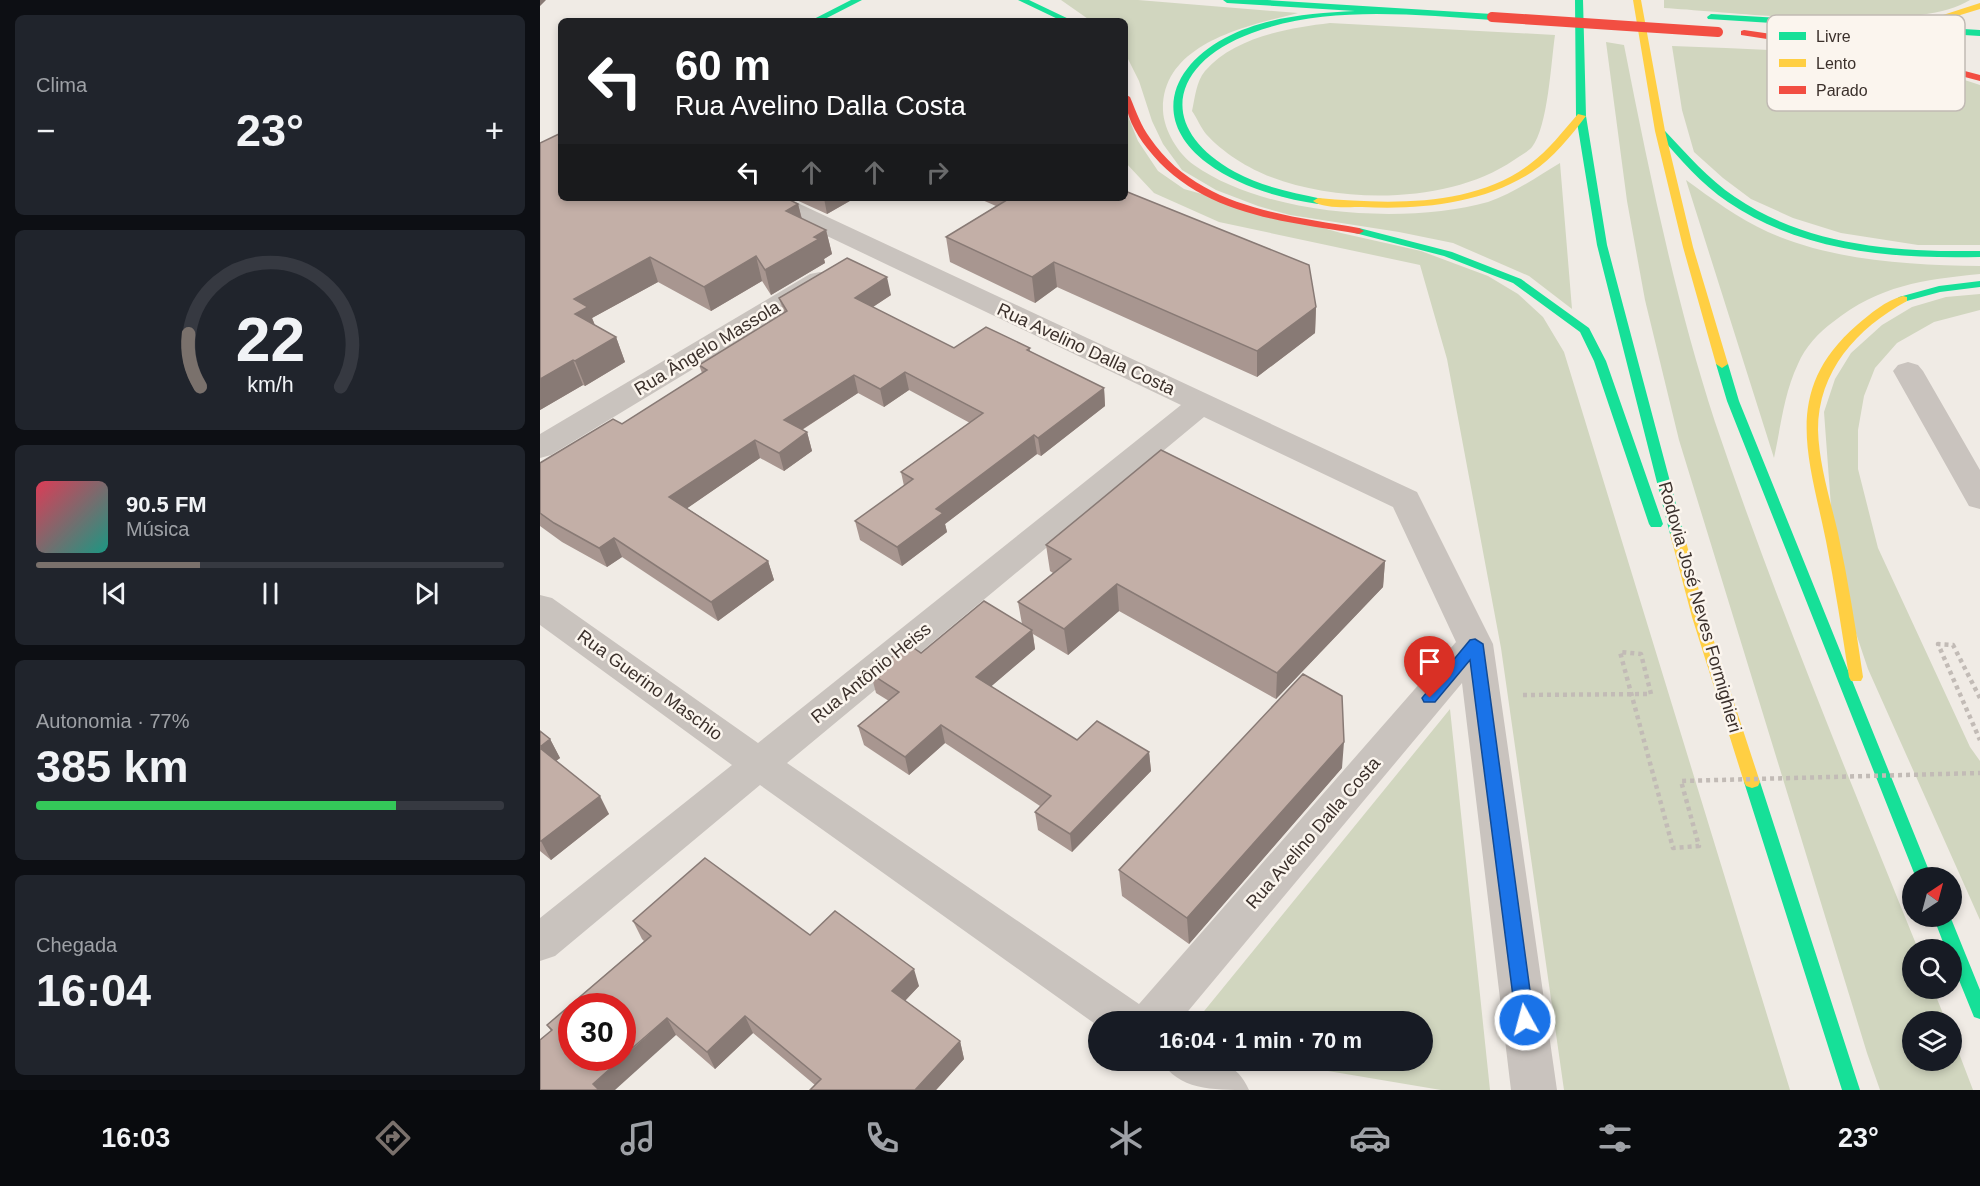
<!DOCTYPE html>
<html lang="pt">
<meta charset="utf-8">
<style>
:root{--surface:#171b24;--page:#20242c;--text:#f1f3f6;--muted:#9ea1a6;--line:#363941;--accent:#7a716c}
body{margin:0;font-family:Helvetica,sans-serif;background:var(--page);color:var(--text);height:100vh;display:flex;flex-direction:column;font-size:22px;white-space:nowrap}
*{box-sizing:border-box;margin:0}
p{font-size:20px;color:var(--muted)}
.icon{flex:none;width:33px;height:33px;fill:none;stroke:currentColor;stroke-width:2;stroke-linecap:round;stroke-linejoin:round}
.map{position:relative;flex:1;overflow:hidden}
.panel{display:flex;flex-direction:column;gap:15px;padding:15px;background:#0d0f14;width:540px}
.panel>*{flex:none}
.top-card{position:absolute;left:18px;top:18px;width:570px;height:183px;border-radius:9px;box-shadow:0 3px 9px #0003;background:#202124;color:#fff;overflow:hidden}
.needle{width:39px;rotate:36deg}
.controls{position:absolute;left:1362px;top:867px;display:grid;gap:12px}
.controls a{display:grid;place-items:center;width:60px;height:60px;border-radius:50%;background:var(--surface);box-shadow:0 3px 9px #0003;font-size:30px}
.speed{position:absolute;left:18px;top:993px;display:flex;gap:12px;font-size:30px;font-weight:700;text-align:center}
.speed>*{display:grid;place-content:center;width:78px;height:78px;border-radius:50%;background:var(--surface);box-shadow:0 3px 9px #0003;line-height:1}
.speed .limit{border:9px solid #d22;background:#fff;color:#111}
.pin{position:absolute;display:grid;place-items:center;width:51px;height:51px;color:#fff;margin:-62px -26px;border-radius:50% 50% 50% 0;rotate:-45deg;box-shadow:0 0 6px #0007}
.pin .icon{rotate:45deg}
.me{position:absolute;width:66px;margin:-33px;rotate:353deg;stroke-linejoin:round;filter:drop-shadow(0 0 4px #0008)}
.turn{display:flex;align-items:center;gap:21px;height:126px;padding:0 18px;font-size:27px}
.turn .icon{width:78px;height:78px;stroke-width:2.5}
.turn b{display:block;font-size:42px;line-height:51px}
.lanes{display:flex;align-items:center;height:57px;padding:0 18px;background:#0003;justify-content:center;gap:30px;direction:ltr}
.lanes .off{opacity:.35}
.big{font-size:45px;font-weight:800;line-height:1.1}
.panel .tile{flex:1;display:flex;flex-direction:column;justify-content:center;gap:9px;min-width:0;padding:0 21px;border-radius:9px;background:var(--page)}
.panel .dial{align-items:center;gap:0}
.dial svg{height:156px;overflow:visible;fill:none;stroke:var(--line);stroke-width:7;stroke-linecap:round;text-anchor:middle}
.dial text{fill:var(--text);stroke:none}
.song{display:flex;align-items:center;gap:18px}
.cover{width:72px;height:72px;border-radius:9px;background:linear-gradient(135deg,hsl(350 70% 55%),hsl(170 70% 35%))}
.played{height:6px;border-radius:3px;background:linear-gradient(90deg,var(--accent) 35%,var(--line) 35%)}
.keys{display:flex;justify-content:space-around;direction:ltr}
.heat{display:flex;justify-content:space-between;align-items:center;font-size:33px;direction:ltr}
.charge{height:9px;border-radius:4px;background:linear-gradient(90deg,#34c759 77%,var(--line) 0)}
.trip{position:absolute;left:548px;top:1011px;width:345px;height:60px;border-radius:30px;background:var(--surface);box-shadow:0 3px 9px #0003;font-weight:800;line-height:60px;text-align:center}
.dock{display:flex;height:96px;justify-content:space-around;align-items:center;background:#090b0e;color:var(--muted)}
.dock .icon{width:42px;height:42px}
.dock .selected{color:var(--accent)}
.dock b{font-size:27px;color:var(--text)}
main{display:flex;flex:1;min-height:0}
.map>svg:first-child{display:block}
</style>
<main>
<section class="panel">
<div class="tile"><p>Clima</p>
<div class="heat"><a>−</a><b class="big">23°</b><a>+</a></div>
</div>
<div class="tile dial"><svg viewBox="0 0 100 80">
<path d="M14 69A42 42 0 1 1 86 69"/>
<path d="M14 69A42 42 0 0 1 8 42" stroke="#7a716c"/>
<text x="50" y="56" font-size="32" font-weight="700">22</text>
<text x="50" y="72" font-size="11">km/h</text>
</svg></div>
<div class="tile">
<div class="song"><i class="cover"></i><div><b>90.5 FM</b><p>Música</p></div></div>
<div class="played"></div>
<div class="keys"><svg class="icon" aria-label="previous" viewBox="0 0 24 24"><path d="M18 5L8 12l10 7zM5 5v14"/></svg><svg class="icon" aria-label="pause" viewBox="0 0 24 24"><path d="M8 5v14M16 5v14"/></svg><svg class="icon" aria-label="next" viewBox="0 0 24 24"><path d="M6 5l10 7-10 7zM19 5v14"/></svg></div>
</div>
<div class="tile"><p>Autonomia · 77%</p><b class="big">385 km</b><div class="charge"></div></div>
<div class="tile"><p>Chegada</p><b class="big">16:04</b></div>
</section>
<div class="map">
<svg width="1440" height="1090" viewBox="0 0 1440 1090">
<rect width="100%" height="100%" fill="#f0ebe5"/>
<!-- green -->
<path fill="#d1d6bf" d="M521,0h77l160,13c-51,13 -137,30 -135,98 1,19 15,43 31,54 72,51 211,60 294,37 25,-8 50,-26 72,-39l12,146 -43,-33 -76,-33 -54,-11 -109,-17 -32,-9 -42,-16 -34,-20 -19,-26 -11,-23 -13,-40 -14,-28v-32h-34z
M1124,0h306c-56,35 -236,12 -306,8z
M790,23l225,12c-4,27 -7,92 -23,112 -4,5 -13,9 -18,13 -64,44 -172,44 -243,17 -22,-8 -49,-25 -65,-43 -5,-6 -9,-16 -14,-23 3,-13 4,-29 13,-40 29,-34 84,-43 125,-48z
M1066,42l18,3c25,127 51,254 91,377 60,178 133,353 203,527l-6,1v38l21,1 13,32 -34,1v38h40v-25l21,55h-93l-13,-37 -188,-613 -34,-140 -18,-99z
M1132,46c103,4 210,5 308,39v160h-62l-77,-12 -48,-15 -42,-19 -28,-21 -29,-26 -12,-42z
M585,109l13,32 20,30 26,18 157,44 80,18 67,25 30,18 25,23 21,35 226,738h-226l-63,-442 -54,-289 -27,-94 -201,-43 -65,-29 -29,-31z
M1146,180c26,19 52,38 82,52 65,29 142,33 212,34v8c-58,6 -100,11 -147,48 -14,10 -28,25 -35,42 -14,29 -17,62 -24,94z
M1440,294v16l-46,12 -37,21 -22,25 -11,28 -6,34v39l20,79 92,199 10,14v159l-112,-251 -32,-95 -12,-162 11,-33 16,-26 31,-28 30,-18 34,-10z
M910,709l40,381h-49l-172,-29 153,-1v-38l-226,-1z"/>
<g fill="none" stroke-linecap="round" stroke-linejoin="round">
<!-- path -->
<path stroke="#c2bbb6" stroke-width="4.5" stroke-dasharray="4 4" stroke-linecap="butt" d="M983,695l128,-1
M1440,698l-27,-53 -15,-1 42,96"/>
<!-- street -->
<path fill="#c9c3be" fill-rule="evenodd" d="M214,198h33l630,294 76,152 64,446h-46l-49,-407 -283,339h-81v4l-338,-241 -205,171 -15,5v-43l192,-153 -192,-140v-30l12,3 206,145 423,-338 -423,-202zM664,417l189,90 63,135 -317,362 -352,-241z
M280,272l10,2 4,6 -4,6 -279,169 -11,3v-24l270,-160z
M1368,362l10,3 5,6 57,99v39l-11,-3 -76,-135 5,-6z
M621,1060c36,0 71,-9 88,30 -37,0 -71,0 -88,-30z"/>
<!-- fast -->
<path fill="#16e098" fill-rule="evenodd" d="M311,0h11l-41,21h-11z
M478,0h11l44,21h-11z
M683,0h44l225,14 4,3 -4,3c-77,-5 -166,-15 -240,13 -80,29 -98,94 -17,139 27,15 56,20 87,27v4l-4,1c-38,-6 -79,-17 -111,-41 -55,-42 -38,-95 18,-125 39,-21 87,-25 130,-27l-128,-8z
M1035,0h8l3,116 21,129 77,289 -7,5 -7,-5 -73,-289 -21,-129z
M1171,14l269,16v6l-272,-17 -1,-2z
M1122,130l3,1c22,23 43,48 70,66 72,49 160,55 245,54v6c-87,2 -178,-5 -252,-55 -27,-18 -48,-43 -69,-67l-2,-2z
M819,228l93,24 69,27 68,49 17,33 57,163 -2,3h-10l-2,-3 -55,-163 -14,-29 -67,-49 -69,-27 -89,-23 -1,-2z
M1440,281v6l-40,5 -37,10 -6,-3 2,-2 40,-11z
M1182,360l6,4 11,37 193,477h-16l-189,-477 -11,-37z
M1212,776l6,2 2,4 100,308h-18l-98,-308 2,-4z
M1393,916h17l30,74v29l-6,-2 -22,-54v-13h-6z"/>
<!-- slow -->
<path fill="#ffcf43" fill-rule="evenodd" d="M1093,0h8l24,131 28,116 35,117 -6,4 -6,-4 -33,-117 -28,-116z
M1440,3v6l-36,11 -28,4 -69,4 -4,-3 4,-3 69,-4 27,-3z
M1038,114l8,2c-15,20 -33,42 -54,56 -49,32 -113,38 -170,35 -13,0 -39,2 -49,-6l5,-3c69,6 154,10 212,-34 19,-14 33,-33 48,-50z
M1363,296l4,1v4c-50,27 -89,70 -89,129 1,34 12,69 20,103 10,47 18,96 25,144l-2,4h-10l-2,-4c-7,-45 -14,-91 -23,-136 -17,-84 -45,-150 31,-216 13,-11 29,-25 46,-29z
M1137,529l7,5 22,83 54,165 -2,4 -6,2 -6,-2 -2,-4 -52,-165 -22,-83z"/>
<!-- jam -->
<path fill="#f24e42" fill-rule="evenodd" d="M1204,30l149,22 87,23v6l-87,-23 -152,-23v-4z
M585,94l5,3c6,14 11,29 20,41 47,69 133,77 209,90l5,3 -5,3c-77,-13 -160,-19 -212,-86 -12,-15 -22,-34 -22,-54z"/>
<!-- path-bridge -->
<path stroke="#c2bbb6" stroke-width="4.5" stroke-dasharray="4 4" stroke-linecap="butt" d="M1111,694l-10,-40 -21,-2 53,196 26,-2 -18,-65 299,-8"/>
<!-- jam-bridge -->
<path stroke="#f24e42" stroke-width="10" d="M952,17l226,15"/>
</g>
<!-- wall -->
<path fill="#a89690" d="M0,143l258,61 4,15 24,11 6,24 -8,5 1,4 -54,32 -9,-14 -51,30 -53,-29 -66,36 3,7 21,12 9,25 -40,24 -2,-1 -43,25z
M252,198h63l-28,16z
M439,198h146l191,109 -1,26 -58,44 -200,-90 -22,16 -85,-41 -4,-25 50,-31 -16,-7z
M351,295l-18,12 81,41h76v4l74,36 1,18 -64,50 -4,-2 -92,70 2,8 -45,34 -42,-26 -5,-19 49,-35 -3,-14 69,-49 -61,-33 -25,17 -26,-14 -56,37 5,2 5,19 -28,20 -24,-13 -73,50 81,53 6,19 -56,41 -96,-64 -15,10 -45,-25 -22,-16v-63l82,-39 80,-51 -3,-8 85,-52 -5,-15z
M506,545l339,16 -2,26 -107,112 -157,-88 -51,44 -35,-21 2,15 -44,37 86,54 72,12 2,19 -79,81 -34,-22 -3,-18 5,-6 -95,-63 -36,32 -45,-30 -6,-19 31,-25 -13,-8 -5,-19 50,-21 101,-29 -4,-22 35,-29 -3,-2z
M0,731l10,8 10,19 -4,3 53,53 -58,46 -11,-9z
M802,768l-153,176 -67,-48 -3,-26z
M93,921l177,14 109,51 -14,15 55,40 4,18 -28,31h-126l5,-5 -62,-52 -38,36 -39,-34 -125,-4 -4,-6 97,-84 -2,-2z"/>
<!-- shaded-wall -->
<path fill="#887a75" d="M0,0h6l-6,6z
M284,198h31l-28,16z
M258,204l6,24 -18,-17z
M286,230l6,24 -8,5 1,4 -54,32 -6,-25 49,-33z
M216,256l6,25 -51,30 -7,-24z
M110,257l8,25 -66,36 5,13 -22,-17 -1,-15z
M514,262l3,25 -22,16 -3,-26z
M347,277l4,18 -32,21 -4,-18z
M776,307l-1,26 -58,44v-26z
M76,337l9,25 -40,24 -10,-25z
M33,360l10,25 -43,25v-31z
M365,372l4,18 -25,17 -4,-18z
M314,375l4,18 -69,45 -5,-18z
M564,388l1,18 -64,50 -3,-18z
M267,432l5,19 -28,20 -5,-18z
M494,435l3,19 -92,70 2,8 -45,34 -5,-19 39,-38z
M215,440l5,18 -84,58 -7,-19z
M74,538l8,19 -15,10 -8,-19z
M228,561l6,19 -56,41 -7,-19z
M845,561l-2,26 -107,112 1,-26z
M577,584l2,27 -51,44 -4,-26z
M492,630l3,19 -55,47 -4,-19z
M401,725l4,18 -36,32 -4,-18z
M10,739l10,19 -11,8 -9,-17v-2z
M804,742l-2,26 -153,176 -2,-26z
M609,752l2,19 -79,81 -2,-18z
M60,796l9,18 -58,46 -10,-19z
M374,969l5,17 -21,22 -6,-17z
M205,1016l8,17 -38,36 -8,-17z
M127,1018l9,17 -61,55h-19l-3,-6z
M420,1041l4,18 -28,31h-21z"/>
<!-- building -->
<path fill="#c3afa7" stroke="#887a75" stroke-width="1.5" d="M21,133v65h225l12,6 -12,7 40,19 -12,7 5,2 -54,31 -9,-14 -52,31 -54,-30 -76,42 14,8 -13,7 41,23 -41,24 -2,-1 -33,19v-236z
M585,191l184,74 7,42 -59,44 -203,-89 -22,15 -86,-40 64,-39h115z
M307,258l40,19 -32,21 99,50 32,-21 44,21 -3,2 77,38 -66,50 -4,-3 -98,74 7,4 -46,34 -42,-26 58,-42 -12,-7 82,-59 -78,-41 -25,17 -26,-14 -70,45 23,12 -28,21 -24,-13 -86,57 99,64 -57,41 -97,-64 -15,10 -45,-25 -14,-10v-50l73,-44 9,5 85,-54 -8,-5 88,-54 -8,-13z
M621,450l224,111 -108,112 -160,-89 -53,45 -46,-27 53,-43 -25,-14z
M444,601l48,29 -56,47 101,63 20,-19 52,31 -79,82 -35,-22 16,-16 -110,-71 -36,32 -47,-31 41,-34 -28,-18 37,-30 13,9z
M763,674l39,22 2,46 -157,176 -68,-48z
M0,731l10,8 -10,8z
M0,748l60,48 -59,45h-1z
M165,858l105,77 25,-24 79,58 -22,22 68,50 -45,49h-105l11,-11 -76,-63 -38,36 -40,-34 -45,39v-51h-50v52h50l-29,26 6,6h-59v-50l12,-10 -5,-5 104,-89 -18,-15z"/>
<!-- route -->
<path fill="#1a73e8" stroke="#114b97" stroke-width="1.5" d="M935,639l8,5 51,376 -3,6 -6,3 -6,-3 -3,-6 -46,-360 -35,42h-11l-2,-4 48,-58z"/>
<g text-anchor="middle" stroke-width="5" stroke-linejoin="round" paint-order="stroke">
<!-- street labels -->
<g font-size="18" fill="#3b302b" stroke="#fbf5ee">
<text transform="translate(167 348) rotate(-31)" y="6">Rua Ângelo Massola</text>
<text transform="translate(546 349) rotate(25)" y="6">Rua Avelino Dalla Costa</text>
<text transform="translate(1160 607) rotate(74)" y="6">Rodovia José Neves Formighieri</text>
<text transform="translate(331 673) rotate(-39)" y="6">Rua Antônio Heiss</text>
<text transform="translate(110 685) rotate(36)" y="6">Rua Guerino Maschio</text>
<text transform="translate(773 833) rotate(-49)" y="6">Rua Avelino Dalla Costa</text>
</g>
</g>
<!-- legend -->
<rect x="1227" y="15" width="198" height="96" rx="9" fill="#fbf5ee" stroke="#c1bab4" stroke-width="1.5"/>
<rect x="1239" y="32" width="27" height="8" fill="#16e098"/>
<rect x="1239" y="59" width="27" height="8" fill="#ffcf43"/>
<rect x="1239" y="86" width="27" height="8" fill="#f24e42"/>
<g font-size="16" fill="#3b302b">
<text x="1276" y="42">Livre</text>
<text x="1276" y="69">Lento</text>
<text x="1276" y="96">Parado</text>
</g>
</svg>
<div class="controls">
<a><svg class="needle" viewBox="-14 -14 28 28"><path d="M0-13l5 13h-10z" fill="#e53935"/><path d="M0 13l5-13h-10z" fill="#9ea1a6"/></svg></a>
<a><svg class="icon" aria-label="search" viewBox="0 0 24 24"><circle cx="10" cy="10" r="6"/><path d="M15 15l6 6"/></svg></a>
<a><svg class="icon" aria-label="layers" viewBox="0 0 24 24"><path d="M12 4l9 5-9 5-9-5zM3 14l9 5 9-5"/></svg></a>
</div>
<div class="speed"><div class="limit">30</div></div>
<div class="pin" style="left:890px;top:698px;background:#d93025"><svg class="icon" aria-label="arrive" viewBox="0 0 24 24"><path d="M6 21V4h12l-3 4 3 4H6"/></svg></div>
<svg class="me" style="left:985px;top:1020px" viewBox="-20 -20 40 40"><circle r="17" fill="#1a73e8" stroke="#fff" stroke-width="3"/><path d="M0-11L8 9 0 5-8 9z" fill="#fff"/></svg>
<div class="trip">16:04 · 1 min · 70 m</div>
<div class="top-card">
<div class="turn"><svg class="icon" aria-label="left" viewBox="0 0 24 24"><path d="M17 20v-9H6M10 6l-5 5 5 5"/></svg><div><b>60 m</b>Rua Avelino Dalla Costa</div></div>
<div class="lanes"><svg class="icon" aria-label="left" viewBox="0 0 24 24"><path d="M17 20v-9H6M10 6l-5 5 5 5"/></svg><svg class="icon off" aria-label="ahead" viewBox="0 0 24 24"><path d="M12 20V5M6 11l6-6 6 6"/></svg><svg class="icon off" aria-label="ahead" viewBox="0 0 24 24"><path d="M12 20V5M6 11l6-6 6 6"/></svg><svg class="icon off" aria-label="right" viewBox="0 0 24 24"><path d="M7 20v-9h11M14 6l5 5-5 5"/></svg></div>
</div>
</div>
</main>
<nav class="dock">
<b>16:03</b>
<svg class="icon selected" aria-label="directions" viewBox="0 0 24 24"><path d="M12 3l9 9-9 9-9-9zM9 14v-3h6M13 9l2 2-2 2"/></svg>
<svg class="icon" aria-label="music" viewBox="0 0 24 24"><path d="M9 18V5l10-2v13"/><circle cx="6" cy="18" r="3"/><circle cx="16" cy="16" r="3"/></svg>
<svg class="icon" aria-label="phone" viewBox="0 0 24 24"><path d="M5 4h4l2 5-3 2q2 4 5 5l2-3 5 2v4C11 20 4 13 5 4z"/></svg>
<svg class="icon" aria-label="climate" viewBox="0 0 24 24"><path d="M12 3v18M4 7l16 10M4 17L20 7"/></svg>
<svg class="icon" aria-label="car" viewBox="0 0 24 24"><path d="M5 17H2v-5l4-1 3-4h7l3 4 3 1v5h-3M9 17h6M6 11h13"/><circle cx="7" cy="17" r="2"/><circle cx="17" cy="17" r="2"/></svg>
<svg class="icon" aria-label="filters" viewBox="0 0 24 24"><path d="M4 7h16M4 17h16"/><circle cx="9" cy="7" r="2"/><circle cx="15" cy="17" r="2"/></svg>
<b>23°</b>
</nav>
